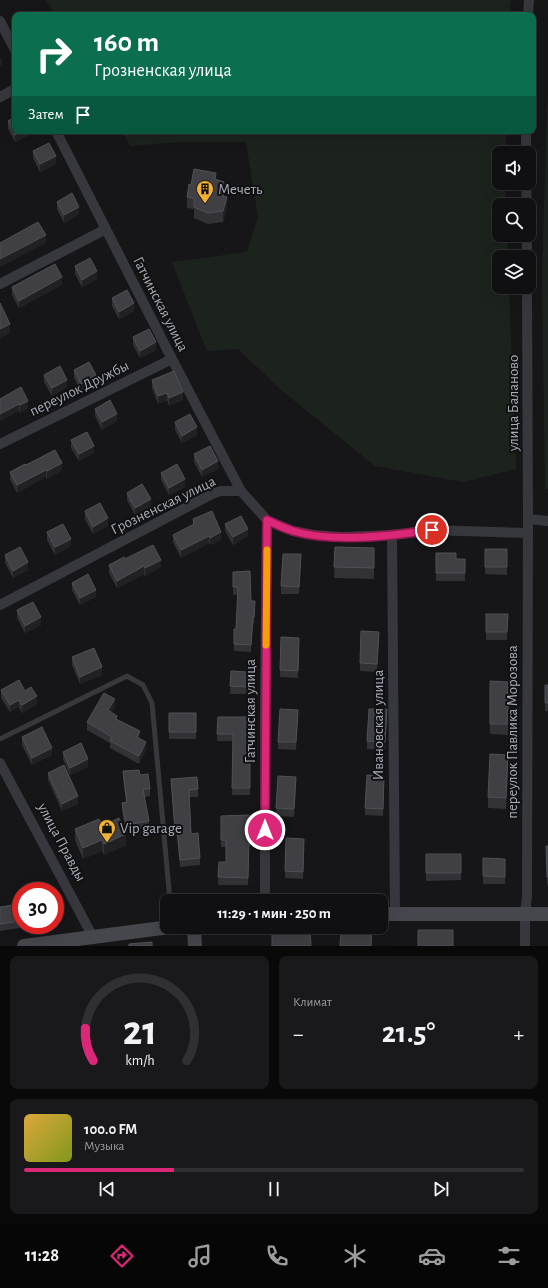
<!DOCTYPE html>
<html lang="ru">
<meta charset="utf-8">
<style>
:root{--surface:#101012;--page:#19191b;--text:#f1f3f6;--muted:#9c9d9f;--line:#303032;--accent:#db2777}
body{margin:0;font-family:"Alegreya Sans",sans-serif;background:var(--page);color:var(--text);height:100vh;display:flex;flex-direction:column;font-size:15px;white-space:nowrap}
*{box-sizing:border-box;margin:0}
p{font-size:13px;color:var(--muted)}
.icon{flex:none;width:22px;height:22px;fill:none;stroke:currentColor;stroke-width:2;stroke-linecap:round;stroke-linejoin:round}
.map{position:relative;height:946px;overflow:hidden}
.panel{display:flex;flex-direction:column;gap:10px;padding:10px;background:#09090a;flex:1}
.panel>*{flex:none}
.top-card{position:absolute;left:12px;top:12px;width:524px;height:122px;border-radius:8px;box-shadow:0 4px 16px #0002,0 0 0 1px var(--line);background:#0b6e4f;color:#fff;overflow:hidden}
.tools{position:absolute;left:492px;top:146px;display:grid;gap:8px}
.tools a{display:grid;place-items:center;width:44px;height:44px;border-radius:8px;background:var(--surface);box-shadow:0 4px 16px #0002,0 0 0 1px var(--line);font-size:20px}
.speed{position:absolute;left:12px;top:882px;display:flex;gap:8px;font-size:20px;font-weight:700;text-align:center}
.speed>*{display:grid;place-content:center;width:52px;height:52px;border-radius:50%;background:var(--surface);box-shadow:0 4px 16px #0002,0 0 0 1px var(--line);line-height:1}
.speed .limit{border:6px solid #d22;background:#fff;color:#111}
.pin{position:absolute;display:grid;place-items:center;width:34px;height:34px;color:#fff;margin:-17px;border:2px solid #fff;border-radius:50%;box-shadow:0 1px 4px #0007}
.me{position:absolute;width:44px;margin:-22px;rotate:0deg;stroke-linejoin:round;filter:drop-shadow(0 0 3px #0008)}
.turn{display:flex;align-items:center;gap:14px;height:84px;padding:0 16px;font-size:18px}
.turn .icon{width:52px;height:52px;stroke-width:2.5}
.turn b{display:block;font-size:28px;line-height:34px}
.then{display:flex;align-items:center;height:38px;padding:0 16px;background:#0003;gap:8px;font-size:15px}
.big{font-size:30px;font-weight:700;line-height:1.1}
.panel .tile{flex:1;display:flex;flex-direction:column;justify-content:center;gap:6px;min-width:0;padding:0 14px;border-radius:8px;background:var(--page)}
.panel .dial{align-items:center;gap:0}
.dial svg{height:104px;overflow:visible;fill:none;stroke:var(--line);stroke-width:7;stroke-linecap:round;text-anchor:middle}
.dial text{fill:var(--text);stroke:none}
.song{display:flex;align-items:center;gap:12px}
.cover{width:48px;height:48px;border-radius:6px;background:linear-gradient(135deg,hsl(40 70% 55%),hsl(70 70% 35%))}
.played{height:4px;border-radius:2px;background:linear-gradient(90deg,var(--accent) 30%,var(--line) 30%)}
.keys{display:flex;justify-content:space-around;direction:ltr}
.heat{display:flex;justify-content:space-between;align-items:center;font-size:22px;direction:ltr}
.panel .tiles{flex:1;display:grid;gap:10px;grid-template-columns:1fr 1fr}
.tile:last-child{grid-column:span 2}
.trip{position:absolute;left:160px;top:894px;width:228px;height:40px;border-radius:8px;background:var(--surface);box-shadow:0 4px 16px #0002,0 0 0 1px var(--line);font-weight:700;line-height:40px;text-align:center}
.tab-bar{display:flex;height:64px;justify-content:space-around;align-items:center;background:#060607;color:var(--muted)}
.tab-bar .icon{width:28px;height:28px}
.tab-bar .on{color:var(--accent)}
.tab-bar b{font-size:18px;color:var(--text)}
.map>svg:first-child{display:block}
</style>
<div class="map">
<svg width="548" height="946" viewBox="0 0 548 946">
<rect width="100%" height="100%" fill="#161618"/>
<!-- green -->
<path fill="#1c231d" d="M46,0h465l-1,15h-455z
M548,85v404h-3l-3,-220z
M122,131h384v22h-7v30h6l1,22h-7v30h8l1,22h-9v30h10l7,182 -53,13 -88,-16 -95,-77 -42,-40 -31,2 -35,-89 75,-10 11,-35 -12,-75h-65l-51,4z"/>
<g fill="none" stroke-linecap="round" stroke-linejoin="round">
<!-- lane -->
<path stroke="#37383d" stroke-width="5" d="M0,739l127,-63 16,9 9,18 18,198"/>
<!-- street -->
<path stroke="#37383d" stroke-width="10" d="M528,15l1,-15
M0,21l15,29
M0,97l15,-8
M56,131l116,228 69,132
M526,131v22
M526,183l1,22
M527,235v22
M0,284l106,-55
M0,444l172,-85
M528,519l20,2
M392,535l3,379
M0,605l212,-111 9,-3h20l26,29 26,11 21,4 27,2 51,-2 39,-5 97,3
M0,763l93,174
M265,901v-197l2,-184
M525,946v-32l2,-18 1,-377 -1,-232"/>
<!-- secondary -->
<path stroke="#45474d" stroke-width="14" d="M381,914h167
M194,927l1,19
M24,946l146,-19"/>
</g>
<!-- wall -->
<path fill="#323236" d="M8,121l23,10v3l-16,8 -7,-13z
M33,151l23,13 -16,8 -7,-14z
M216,180l8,2v14l3,12 -4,14 -15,2 -14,-6v-9l-7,-1v-11l4,-12z
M57,202l22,12 -15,9 -7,-14z
M75,266l22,13 -15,8 -7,-13z
M62,285l-43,23 -7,-13v-8z
M112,298l22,13 -15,8 -7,-13z
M133,337l23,13 -16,8 -7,-13z
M74,370l22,13 -15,8 -7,-13z
M44,375l23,12 -15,9 -8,-14z
M152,380l31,20 -14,6 -2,-6 -9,4 -6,-16z
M21,387l7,21 -8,5 -1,-2 -19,10z
M95,409l22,12 -15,9 -7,-14z
M175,422l22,13 -15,8 -7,-13z
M71,440l23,13 -15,8 -8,-13z
M194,454l24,15 -16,8 -8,-15z
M26,465l36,5 -15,9 -1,-2 -29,16 -7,-14v-7z
M161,473l24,14 -16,8 -8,-15z
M127,493l24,14 -16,8 -8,-15z
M85,511l23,15 -15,8 -8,-15z
M193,519l28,21 -11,5 -1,-2 -28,15 -8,-16v-7l20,-10z
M225,524l23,12 -15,9 -8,-14z
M47,532l24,14 -16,9 -8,-15z
M335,547l39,1v31l-40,-1z
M485,549h22v26l-22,-1z
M436,553l20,6h9v22h-29z
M5,555l23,15 -15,8 -8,-15z
M301,562l-2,32h-18v-8z
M109,565l52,2 -16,9 -1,-2 -27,14 -8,-15z
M233,572l22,37 -1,15h-1l-2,28 -17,-1v-7l2,-15 2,-35 -5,1z
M72,583l24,14 -16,8 -8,-15z
M17,610l24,15 -16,8 -8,-15z
M486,614h22l-1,26h-21z
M379,639l-2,33 -17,-1v-8z
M299,645l-1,33 -18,-1v-7z
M72,657l30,18 -22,9 -8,-19z
M231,671l17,8v15h-18z
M490,681l18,1v53l-18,-1z
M545,685h3v26h-3z
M1,690l24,1 12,13 -15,9 -3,-6 -9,5 -9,-14z
M115,707l-4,5 6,7 23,20 6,11 -7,14 -29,-16v-5l-23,-13v-8z
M169,713h27v26h-27z
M218,717l29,29h3v49h-18l1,-54h-16z
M298,717l-2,33 -18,-1v-7z
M387,717l-2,33 -18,-1v-8z
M22,737l30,18 -20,10 -10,-20z
M63,752l25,15 -18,8 -7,-16z
M508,766l-2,43 -18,-1v-11z
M123,771l17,4 10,14v7l-6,1 5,24v7l-23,5 -4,-23v-7l4,-1 -3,-23z
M48,773l30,31 -16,7 -14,-31z
M171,779l27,10v8h-9l2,37 9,24v7l-20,2 -3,-31h-2z
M296,784l-2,33 -18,-1v-8z
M384,784l-1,32 -18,-1v-7z
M249,815l1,31h-1l-1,39h-30l1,-23h7v-15h-5v-31z
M102,826l24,19 -22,10 -2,-4 -19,8 -8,-19v-11z
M546,846h2v39h-1z
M304,847l-1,32 -18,-1v-7z
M426,854h35v26l-35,1z
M483,858l22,1v25h-22z
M55,899l4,18v8l-26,3v-2l-33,5v-24l21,-3v21h34z"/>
<!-- shaded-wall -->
<path fill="#212124" d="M2,58v7l-2,1v-7z
M22,131h9v3l-16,8v-7z
M56,156v8l-16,8v-8z
M224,182v20l-2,-12z
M227,197v11l-4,14v-11z
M79,207v7l-15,9v-8z
M46,235v8l-46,24v-8z
M97,271v8l-15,8v-7z
M62,277v8l-43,23v-7z
M134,303v8l-15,8v-7z
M10,324v9l-10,5v-9z
M156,342v8l-16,8v-7z
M96,375v8l-15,8v-7z
M67,380v7l-15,9v-8z
M183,392v8l-14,6v-8z
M167,393v7l-9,4v-8z
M28,401v7l-8,5v-8z
M19,404v7l-19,10v-7z
M117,414v7l-15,9v-8z
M197,427v8l-15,8v-7z
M94,446v7l-15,8v-7z
M218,461v8l-16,8v-7z
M62,463v7l-15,9v-8z
M46,470v7l-29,16v-8z
M185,479v8l-16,8v-7z
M151,499v8l-16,8v-7z
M108,518v8l-15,8v-7z
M248,529v7l-15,9v-8z
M221,532v8l-11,5v-7z
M209,536v7l-28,15v-8z
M71,539v7l-16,9v-8z
M161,560v7l-16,9v-8z
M28,562v8l-15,8v-7z
M144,566v8l-27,14v-7z
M96,590v7l-16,8v-7z
M41,617v8l-16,8v-7z
M102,667v8l-22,9v-7z
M37,696v8l-15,9v-8z
M115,699v8l-7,11v-8z
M19,700v7l-9,5v-7z
M140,731v8l-3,-2z
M146,742v8l-7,14v-8z
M52,748v7l-20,10v-7z
M88,759v8l-18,8v-7z
M78,796v8l-16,7v-7z
M126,834v11l-22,10v-11z
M102,840v11l-19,8v-11z"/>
<!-- building -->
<path fill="#3f3f44" stroke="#4f5156" d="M15,117v14h7l-7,4 -7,-14z
M49,143l7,13 -16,8 -7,-13z
M194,169l22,4 -1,6 9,3 -2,8 2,1 -1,5 4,1 -4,14 -15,2 -14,-6v-9l-7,-1 2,-13 2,1z
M72,193l7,14 -15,8 -7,-13z
M38,222l8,13 -46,24v-16z
M90,258l7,13 -15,9 -7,-14z
M55,264l7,13 -43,24 -7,-14z
M127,290l7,13 -15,9 -7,-14z
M0,303l10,21 -10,5z
M149,329l7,13 -16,9 -7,-14z
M89,362l7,13 -15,9 -7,-14z
M60,366l7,14 -15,8 -8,-13z
M174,371l9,21 -14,6 -2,-5 -9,3 -6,-16z
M21,387l7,14 -8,4 -1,-1 -19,10v-15z
M110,400l7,14 -15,8 -7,-13z
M190,414l7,13 -15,9 -7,-14z
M87,432l7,14 -15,8 -8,-14z
M210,446l8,15 -16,9 -8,-16z
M55,450l7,13 -15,8 -1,-1 -29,15 -7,-13 15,-8 1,1z
M177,464l8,15 -16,9 -8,-15z
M142,484l9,15 -16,9 -8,-15z
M100,503l8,15 -15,9 -8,-16z
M212,511l9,21 -11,6 -1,-2 -28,14 -8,-15 21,-11 -1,-5z
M241,516l7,13 -15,8 -8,-13z
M63,524l8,15 -16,8 -8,-15z
M153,545l8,15 -16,8 -1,-2 -27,15 -8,-16 15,-8 1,2z
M20,547l8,15 -15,9 -8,-16z
M335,547l39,1v20l-40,-1z
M485,549h22v18h-22z
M436,553h20v6h9v14h-29z
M283,554h18l-2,33 -18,-1z
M250,571l1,30h4l-1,16 -1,-1 -2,29 -17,-1v-15h2l2,-42h-5v-15z
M88,574l8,16 -16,8 -8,-15z
M33,602l8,15 -16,9 -8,-16z
M486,614h22l-1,18h-21z
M361,631l18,1 -2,32 -17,-1z
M281,637l18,1 -1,33 -18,-1z
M94,648l8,19 -22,10 -8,-20z
M231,671l17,1v15l-18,-1z
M19,680l6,11 6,-4 6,9 -15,9 -3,-5 -9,5 -9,-15z
M490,681l18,1v42h-18z
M545,685h3v18h-3z
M104,693l11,6 -7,11 9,6 -1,3 24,12 -3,6 9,5 -7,14 -29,-15 2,-4 -25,-15z
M280,709l18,1 -2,32h-18z
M369,709h18l-2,33 -18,-1z
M169,713h27v19h-27z
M218,717h29v29h3v42h-18l1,-54h-16z
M42,727l10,21 -20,10 -10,-21z
M81,743l7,16 -18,9 -7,-16z
M490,754l18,1 -2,43 -18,-1z
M64,765l14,31 -16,8 -14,-31z
M139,770l1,5 8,-1 2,15h-7l6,32 -23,4 -4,-22 5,-1 -4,-31z
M367,775l17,1 -1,33 -18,-1z
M278,776l18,1 -2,32 -18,-1z
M197,777l1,12 -9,1 2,44 7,-1 2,25 -20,2 -3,-31h-2l-4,-50z
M249,815l1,24h-1l-1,39 -30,-1 1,-15h7v-22h-5v-24z
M119,818l7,16 -22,10 -2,-4 -19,8 -8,-19 24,-10 3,7z
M286,838l18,1 -1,33 -18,-1z
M546,846h2v31h-1z
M426,854h35v19h-35z
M483,858l22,1v18l-22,-1z
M55,899h1l3,18 -4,1z
M21,904v17l-21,3v-17z
M272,927h38l1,19h-39z
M341,927l31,1 -1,18h-31z
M418,930h35v16h-35z
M152,942v4h-23v-2z"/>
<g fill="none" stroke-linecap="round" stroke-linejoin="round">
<defs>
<path id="route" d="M265,830l2,-310c8,4 17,8 26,11 41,12 96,5 139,-1"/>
</defs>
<!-- route casing -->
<use href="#route" stroke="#8e194d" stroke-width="10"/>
<!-- route -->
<use href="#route" stroke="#db2777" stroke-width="7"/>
<!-- slow -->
<path stroke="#f59e0b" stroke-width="7" d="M266,645l1,-95"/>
</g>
<!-- icons -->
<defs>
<symbol id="building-pin" viewBox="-11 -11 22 30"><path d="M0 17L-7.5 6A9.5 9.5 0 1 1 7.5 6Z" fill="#f2b134" stroke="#111113"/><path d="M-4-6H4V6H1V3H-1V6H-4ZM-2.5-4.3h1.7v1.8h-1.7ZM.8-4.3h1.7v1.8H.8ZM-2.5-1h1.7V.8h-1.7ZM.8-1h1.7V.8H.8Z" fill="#111"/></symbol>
<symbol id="shop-pin" viewBox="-11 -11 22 30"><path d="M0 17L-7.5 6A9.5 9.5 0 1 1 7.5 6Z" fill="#f2b134" stroke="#111113"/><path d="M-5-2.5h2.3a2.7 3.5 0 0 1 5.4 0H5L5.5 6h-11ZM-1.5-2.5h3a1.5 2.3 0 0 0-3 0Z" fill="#111"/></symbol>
</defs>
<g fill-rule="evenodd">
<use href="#building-pin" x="195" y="179" width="20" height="27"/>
<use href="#shop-pin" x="97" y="818" width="20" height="27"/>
</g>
<g text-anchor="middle" stroke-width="4" stroke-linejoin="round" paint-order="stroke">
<!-- poi labels -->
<g font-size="15" fill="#a8adb8" stroke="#111113" text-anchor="start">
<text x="218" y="194">Мечеть</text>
<text x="120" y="833">Vip garage</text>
</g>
<!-- street labels -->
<g font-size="15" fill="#a8adb8" stroke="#111113">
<text transform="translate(161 304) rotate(63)" y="5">Гатчинская улица</text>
<text transform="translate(79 388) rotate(-26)" y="5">переулок Дружбы</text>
<text transform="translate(513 403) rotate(-90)" y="5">улица Баланово</text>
<text transform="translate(163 505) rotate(-26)" y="5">Грозненская улица</text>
<text transform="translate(250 711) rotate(-90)" y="5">Гатчинская улица</text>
<text transform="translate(378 725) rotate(-90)" y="5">Ивановская улица</text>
<text transform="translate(512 732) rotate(-90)" y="5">переулок Павлика Морозова</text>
<text transform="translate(62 842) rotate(62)" y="5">улица Правды</text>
</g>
</g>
</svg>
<div class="tools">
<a><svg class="icon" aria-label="sound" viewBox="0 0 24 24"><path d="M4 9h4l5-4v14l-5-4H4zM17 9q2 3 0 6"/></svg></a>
<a><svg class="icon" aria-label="search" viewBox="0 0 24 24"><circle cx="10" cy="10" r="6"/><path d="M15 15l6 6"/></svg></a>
<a><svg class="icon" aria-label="layers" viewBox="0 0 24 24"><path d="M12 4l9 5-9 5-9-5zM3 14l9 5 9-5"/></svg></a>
</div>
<div class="speed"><div class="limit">30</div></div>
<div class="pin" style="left:432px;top:530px;background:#d93025"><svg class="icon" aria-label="arrive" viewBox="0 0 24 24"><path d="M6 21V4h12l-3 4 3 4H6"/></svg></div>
<svg class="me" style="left:265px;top:830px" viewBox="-20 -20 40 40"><circle r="17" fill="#db2777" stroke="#fff" stroke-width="3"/><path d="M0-11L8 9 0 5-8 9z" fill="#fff"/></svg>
<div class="trip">11:29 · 1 мин · 250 m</div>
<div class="top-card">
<div class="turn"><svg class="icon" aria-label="right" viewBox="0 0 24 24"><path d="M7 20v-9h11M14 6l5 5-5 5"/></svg><div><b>160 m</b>Грозненская улица</div></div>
<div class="then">Затем<svg class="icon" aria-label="arrive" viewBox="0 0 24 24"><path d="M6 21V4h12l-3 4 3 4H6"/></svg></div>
</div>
</div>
<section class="panel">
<div class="tiles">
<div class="tile dial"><svg viewBox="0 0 100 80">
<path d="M14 69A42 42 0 1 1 86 69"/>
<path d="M14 69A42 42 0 0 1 8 44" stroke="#db2777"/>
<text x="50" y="56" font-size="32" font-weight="700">21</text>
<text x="50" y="72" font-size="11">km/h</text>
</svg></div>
<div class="tile"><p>Климат</p>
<div class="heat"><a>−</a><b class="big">21.5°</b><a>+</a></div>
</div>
<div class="tile">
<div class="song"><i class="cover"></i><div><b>100.0 FM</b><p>Музыка</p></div></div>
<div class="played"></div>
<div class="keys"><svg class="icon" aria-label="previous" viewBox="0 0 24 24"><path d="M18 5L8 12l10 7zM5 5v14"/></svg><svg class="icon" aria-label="pause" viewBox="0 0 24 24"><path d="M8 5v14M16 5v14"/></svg><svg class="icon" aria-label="next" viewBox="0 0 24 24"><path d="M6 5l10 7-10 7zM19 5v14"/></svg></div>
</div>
</div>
</section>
<nav class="tab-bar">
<b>11:28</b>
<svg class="icon on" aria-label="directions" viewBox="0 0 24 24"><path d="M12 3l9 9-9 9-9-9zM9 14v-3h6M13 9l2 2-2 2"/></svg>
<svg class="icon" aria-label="music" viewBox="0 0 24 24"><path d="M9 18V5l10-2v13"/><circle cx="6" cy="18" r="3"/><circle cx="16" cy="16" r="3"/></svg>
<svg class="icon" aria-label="phone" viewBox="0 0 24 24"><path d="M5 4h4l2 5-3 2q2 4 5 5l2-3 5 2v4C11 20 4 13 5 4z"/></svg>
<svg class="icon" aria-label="climate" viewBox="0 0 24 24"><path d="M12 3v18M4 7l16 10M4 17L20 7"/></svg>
<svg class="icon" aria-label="car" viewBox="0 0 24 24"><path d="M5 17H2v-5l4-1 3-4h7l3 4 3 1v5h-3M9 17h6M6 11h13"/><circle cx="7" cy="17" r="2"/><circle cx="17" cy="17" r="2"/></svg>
<svg class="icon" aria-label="filters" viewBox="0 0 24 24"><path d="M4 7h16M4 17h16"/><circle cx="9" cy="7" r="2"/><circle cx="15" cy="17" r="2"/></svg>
</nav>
